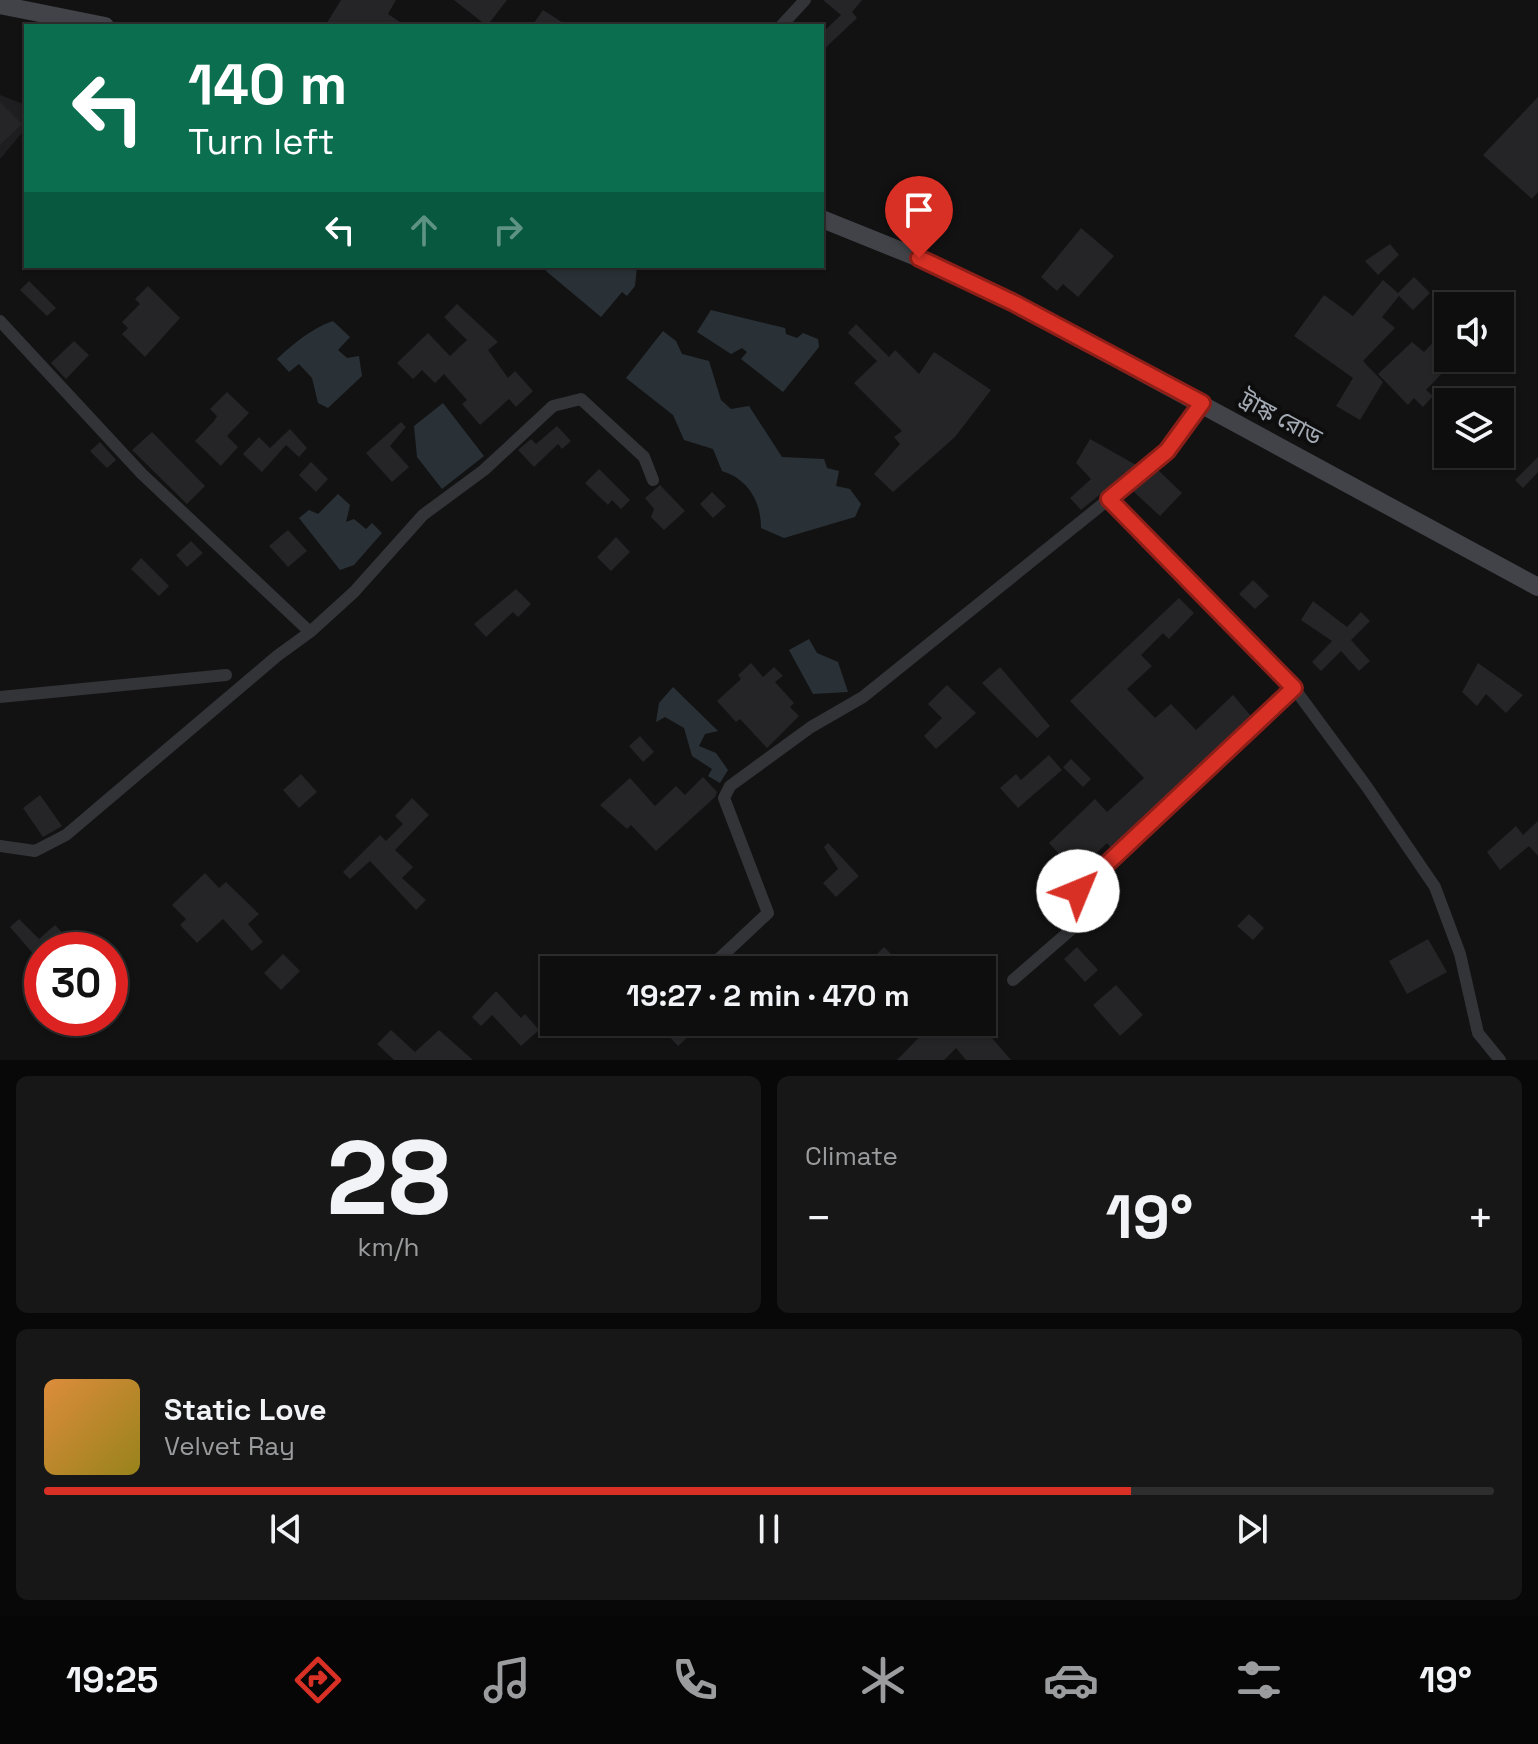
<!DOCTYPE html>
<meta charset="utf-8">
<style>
:root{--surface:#0e0e0e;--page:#171717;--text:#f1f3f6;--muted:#9b9c9e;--line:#2e2e2e;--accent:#d93025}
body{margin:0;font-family:"Space Grotesk","Noto Sans Bengali",sans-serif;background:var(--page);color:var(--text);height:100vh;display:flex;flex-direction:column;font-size:30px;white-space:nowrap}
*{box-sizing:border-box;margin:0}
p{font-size:26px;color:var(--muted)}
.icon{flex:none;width:44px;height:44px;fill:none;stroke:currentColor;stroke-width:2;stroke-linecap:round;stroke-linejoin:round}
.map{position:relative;height:1060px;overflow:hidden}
.panel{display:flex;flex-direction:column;gap:16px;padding:16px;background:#080808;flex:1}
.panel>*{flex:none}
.banner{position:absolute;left:24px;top:24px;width:800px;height:244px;border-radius:0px;box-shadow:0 2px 6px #0004,0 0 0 2px var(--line);background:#0b6e4f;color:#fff;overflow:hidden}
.buttons{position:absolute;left:1434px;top:292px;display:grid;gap:16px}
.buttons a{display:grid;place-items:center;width:80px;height:80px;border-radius:0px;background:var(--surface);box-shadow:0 2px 6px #0004,0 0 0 2px var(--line);font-size:40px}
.speed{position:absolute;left:24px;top:932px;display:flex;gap:16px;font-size:40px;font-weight:700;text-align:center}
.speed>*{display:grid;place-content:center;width:104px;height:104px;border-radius:50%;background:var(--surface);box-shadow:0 2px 6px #0004,0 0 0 2px var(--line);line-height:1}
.speed .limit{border:12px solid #d22;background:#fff;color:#111}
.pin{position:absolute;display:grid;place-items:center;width:68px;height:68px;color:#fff;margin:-82px -34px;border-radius:50% 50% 50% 0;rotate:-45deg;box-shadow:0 0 8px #0007}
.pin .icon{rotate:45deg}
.me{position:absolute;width:88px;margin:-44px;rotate:45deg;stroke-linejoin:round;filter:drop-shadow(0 0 6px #0008)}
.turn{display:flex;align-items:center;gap:28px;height:168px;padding:0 32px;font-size:36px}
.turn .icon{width:104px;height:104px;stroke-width:2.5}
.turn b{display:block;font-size:56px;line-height:68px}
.lanes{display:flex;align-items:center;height:76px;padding:0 32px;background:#0003;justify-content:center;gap:40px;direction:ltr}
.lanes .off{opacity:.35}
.big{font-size:60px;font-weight:600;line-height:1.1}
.panel .tile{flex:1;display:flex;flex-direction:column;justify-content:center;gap:12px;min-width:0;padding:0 28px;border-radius:12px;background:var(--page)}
.panel .dial{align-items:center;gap:0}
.dial b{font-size:104px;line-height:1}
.song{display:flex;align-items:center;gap:24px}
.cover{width:96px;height:96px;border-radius:12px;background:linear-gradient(135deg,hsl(30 70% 55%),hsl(50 70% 35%))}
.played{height:8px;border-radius:4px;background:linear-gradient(90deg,var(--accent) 75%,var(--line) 75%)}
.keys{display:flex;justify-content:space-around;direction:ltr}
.heat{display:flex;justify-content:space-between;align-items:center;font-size:44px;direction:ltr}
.panel .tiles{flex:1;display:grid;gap:16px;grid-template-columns:1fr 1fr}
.tile:last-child{grid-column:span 2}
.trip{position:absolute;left:540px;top:956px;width:456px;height:80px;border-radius:0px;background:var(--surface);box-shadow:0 2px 6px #0004,0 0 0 2px var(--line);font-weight:600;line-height:80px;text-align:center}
.tab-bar{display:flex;height:128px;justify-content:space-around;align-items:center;background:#060606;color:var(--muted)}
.tab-bar .icon{width:56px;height:56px}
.tab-bar .on{color:var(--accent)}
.tab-bar b{font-size:36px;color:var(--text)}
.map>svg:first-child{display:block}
</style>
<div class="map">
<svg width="1538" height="1060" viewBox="0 0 1538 1060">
<rect width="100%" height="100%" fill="#121213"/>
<!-- built -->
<path fill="#1e1e20" d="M0,95l26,10v23l-26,31z"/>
<!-- water -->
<path fill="#293136" d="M547,266h90l-2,20 -8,10 -5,-4 -21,25 -55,-46z
M711,310l74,18 1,6 11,4 6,-5 15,6 1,8 -36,45 -42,-33 6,-7 -5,-4 -11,6 -34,-22z
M333,321l17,16 -12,13 9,8 12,-2 3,20 -34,32 -10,-5 -6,-25 -13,-14 -10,8 -12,-13c16,-15 35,-31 56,-38z
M663,331l13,10 6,13 27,7 12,39 10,9 18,-3 33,51 42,2 3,9 12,3 -3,15 14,3 11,15 -6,13 -71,21 -23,-10c0,-27 -13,-49 -39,-57l-9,-22 -29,-9 -11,-25 -47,-37z
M443,403l41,53 -42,33 -25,-32 -3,-31z
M338,494l12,11 -4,17 8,-3 12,10 6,-6 10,10 -28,32 -14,5 -41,-52 10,-8 9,4z
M809,639l8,14 21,9 10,30 -35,2 -24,-44z
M673,687l45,44 -13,3 -6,12 17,7 12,17 -8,13 -12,-7 4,-7 -20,-13 -8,-28 -19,-11 -9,5 3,-19z"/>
<!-- building -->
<path fill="#252527" d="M341,0h55l-8,14 18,12h-81z
M454,0h53l-20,26z
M823,0h39l-10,12 5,6 -35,33v-18l19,-18z
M543,10l25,16h-36z
M1538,97v95l-6,7 -49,-44z
M0,102l22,22 -22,21z
M1081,228l33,28 -36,41 -15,-13 -6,7 -16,-14z
M1390,244l9,11 -21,20 -13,-14z
M1414,277l16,16 -17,17 -14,-14 -17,21 13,11 -32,33 20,21 -23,38 -24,-14 17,-28 -59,-42 30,-41 29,21 30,-36 15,13z
M29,281l27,27 -9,8 -27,-26z
M148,286l32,32 -35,39 -23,-23 6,-6 -6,-6 18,-18 -5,-5z
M457,304l41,38 -10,8 20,28 7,-7 18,20 -17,16 -7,-8 -29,26 -18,-21 5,-4 -23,-26 -9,9 -13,-13 -9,9 -16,-16 31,-30 22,23 17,-16 -23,-23z
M1448,306v52l5,4 -27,28 7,6 -10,11 -9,-9 -6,7 -30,-31 34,-32 12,10 18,-19 -10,-10z
M856,324l33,33 6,-7 24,24 15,-22 57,38 -36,47 -62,55 -19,-18 26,-30 -6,-7 8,-6 -48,-48 23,-22 -29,-28z
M74,341l15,14 -23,24 -15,-16z
M227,392l22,21 -22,23 11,11 -17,19 -26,-25 19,-20 3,-5 -7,-7z
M401,422l5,5 -16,19 19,21 -17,15 -26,-29z
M557,426l14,15 -9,8 -4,-5 -24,23 -16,-17 13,-11 5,5z
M290,429l17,19 -8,9 -13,-12 -24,27 -19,-18 16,-17 11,11z
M152,432l53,54 -18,18 -55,-54z
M1090,439l46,26 -55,45 -11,-12 21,-19 -15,-16z
M100,442l16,18 -9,8 -17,-17z
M1538,457v15l-15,16 -8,-8z
M311,462l17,17 -12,13 -17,-17z
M599,469l31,31 -9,9 -9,-9 -4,5 -23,-22z
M1158,470l24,23 -22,23 -27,-25z
M660,485l25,26 -21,19 -13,-13 3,-8 -9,-11z
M712,492l14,14 -13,12 -13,-14z
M288,530l19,21 -19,16 -19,-21z
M616,537l14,15 -19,19 -14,-14z
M191,541l12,12 -16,14 -11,-12z
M141,558l28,28 -10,10 -28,-27z
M1253,580l16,16 -14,13 -16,-15z
M516,589l15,15 -13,13 -5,-5 -27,25 -12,-13z
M1179,598l15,15 -25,26 -6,-6 -22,22 11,11 -25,23 28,29 16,-14 25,26 37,-35 18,21 -140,132 -4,-5 -31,29 -27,-29 46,-44 12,13 37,-34 -74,-77z
M1313,601l34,26 14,-15 9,9 -19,19 19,21 -11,10 -18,-20 -20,20 -9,-9 20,-21 -31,-21z
M751,663l12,14 11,-10 9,9 -8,6 19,21 -4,4 9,9 -32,32 -27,-29 -4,3 -19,-21 24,-22 -3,-4z
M1478,663l45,32 -17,18 -20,-19 -9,12 -15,-14z
M1000,667l50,59 -13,12 -55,-55z
M947,685l29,28 -40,36 -12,-13 18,-18 -14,-14z
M640,736l14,16 -11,10 -14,-16z
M1049,755l13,15 -44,38 -18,-20 16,-14 5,6z
M1071,759l20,20 -8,8 -20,-20z
M301,774l16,18 -18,16 -16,-18z
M703,777l14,15 -2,5 -59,54 -25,-26 -4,4 -27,-24 30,-27 25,28 21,-20 9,9z
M40,795l22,31 -19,11 -20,-29z
M412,798l17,17 -34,35 18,17 -11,11 24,22 -10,10 -46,-49 -20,18 -7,-7 37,-37 6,6 17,-17 -8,-8z
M1538,821v35l-9,-10 -29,24 -13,-18 29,-26 7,9z
M828,843l31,33 -23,21 -13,-14 15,-14 -14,-22z
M205,873l14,15 7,-6 33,32 -11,10 15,18 -11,9 -29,-32 -26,24 -17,-18 6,-6 -14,-14z
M1249,914l15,14 -11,12 -16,-14z
M19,919l20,20 16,-14 16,17 -9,8h-20v14l-32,-37z
M1428,939l19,33 -40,22 -18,-33z
M884,947l23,23h-46z
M1077,947l21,23 -13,12 -21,-23z
M283,954l17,17 -19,19 -17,-17z
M1116,985l27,30 -23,21 -27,-31z
M496,991l25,27 4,-4 14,16 -18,16 -29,-31 -11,11 -9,-9z
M669,1022h21l-9,9 6,7 -9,8 -16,-17z
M730,1022h43l-16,16 -6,-5 -4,4z
M934,1022h35l12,13 5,-4 25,29h-45l-10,-12 -12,12h-47z
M391,1030l24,22 24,-22 34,30h-79l-17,-16z"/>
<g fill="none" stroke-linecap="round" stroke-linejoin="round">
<!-- street -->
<path stroke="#333438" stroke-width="12" d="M781,26l24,-26
M0,321l142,153 168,158
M1202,403l-35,48 -58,48 185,189 73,99 68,100 25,67 18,79 22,27
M0,697l226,-22
M0,846l35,5 31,-16 211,-179 33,-24 44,-40 69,-77 61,-45 69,-64 28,-7 63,58 9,23
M707,970l61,-57 -44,-115 6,-12 81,-59 52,-30 246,-198
M1013,980l68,-59 -3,-30 216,-203"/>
<!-- secondary -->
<path stroke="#414348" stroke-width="18" d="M0,5l105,21
M822,219l97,39 95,45 524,284"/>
</g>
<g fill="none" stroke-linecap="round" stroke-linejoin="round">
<defs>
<path id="route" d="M919,258l95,45 188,100 -35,48 -58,48 185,189 -216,203"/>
</defs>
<!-- route casing -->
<use href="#route" stroke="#8d1f18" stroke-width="20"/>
<!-- route -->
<use href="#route" stroke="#d93025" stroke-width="14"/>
</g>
<g text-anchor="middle" stroke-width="8" stroke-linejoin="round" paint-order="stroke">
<!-- street labels -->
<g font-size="24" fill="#a4aab3" stroke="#0d0d0e">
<text transform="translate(1281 418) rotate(28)" y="8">ট্রাঙ্ক রোড</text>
</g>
</g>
</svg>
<div class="buttons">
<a><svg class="icon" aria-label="sound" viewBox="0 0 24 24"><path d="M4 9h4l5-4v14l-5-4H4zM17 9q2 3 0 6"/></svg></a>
<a><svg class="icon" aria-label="layers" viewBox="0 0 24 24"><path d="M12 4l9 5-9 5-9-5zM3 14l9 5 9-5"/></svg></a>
</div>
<div class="speed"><div class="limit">30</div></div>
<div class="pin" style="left:919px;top:258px;background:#d93025"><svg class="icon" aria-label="arrive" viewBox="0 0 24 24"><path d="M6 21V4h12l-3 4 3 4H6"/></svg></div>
<svg class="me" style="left:1078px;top:891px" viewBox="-20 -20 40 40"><circle r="19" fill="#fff"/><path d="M0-13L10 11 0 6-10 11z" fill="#d93025"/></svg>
<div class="trip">19:27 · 2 min · 470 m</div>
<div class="banner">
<div class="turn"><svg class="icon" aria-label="left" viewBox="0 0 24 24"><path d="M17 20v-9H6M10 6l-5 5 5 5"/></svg><div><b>140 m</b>Turn left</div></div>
<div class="lanes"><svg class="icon" aria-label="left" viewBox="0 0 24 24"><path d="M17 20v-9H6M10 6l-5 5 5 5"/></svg><svg class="icon off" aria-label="ahead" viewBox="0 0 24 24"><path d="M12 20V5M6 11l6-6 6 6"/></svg><svg class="icon off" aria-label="right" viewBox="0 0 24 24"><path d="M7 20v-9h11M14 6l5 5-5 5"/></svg></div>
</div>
</div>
<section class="panel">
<div class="tiles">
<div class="tile dial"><b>28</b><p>km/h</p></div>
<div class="tile"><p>Climate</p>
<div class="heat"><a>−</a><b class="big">19°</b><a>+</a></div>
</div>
<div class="tile">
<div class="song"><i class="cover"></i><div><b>Static Love</b><p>Velvet Ray</p></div></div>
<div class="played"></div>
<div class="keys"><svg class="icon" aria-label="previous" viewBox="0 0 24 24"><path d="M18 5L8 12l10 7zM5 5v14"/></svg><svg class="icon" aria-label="pause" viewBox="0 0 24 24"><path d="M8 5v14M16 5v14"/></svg><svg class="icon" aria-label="next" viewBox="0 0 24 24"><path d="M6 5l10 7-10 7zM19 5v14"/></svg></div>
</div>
</div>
</section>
<nav class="tab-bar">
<b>19:25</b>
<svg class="icon on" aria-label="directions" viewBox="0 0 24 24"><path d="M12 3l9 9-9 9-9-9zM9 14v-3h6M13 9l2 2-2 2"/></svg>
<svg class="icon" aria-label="music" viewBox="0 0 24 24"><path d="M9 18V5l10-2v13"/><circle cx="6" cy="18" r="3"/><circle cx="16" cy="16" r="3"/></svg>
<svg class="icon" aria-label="phone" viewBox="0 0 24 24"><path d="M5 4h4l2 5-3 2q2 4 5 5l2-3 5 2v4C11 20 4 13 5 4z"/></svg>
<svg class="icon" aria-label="climate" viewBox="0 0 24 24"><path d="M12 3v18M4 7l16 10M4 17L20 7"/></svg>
<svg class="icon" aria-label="car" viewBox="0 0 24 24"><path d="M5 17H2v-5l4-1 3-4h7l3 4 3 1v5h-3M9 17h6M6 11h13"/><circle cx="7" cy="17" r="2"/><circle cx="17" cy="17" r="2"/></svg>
<svg class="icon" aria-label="filters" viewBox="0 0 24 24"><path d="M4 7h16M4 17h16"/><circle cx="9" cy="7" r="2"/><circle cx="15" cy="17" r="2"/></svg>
<b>19°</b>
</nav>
